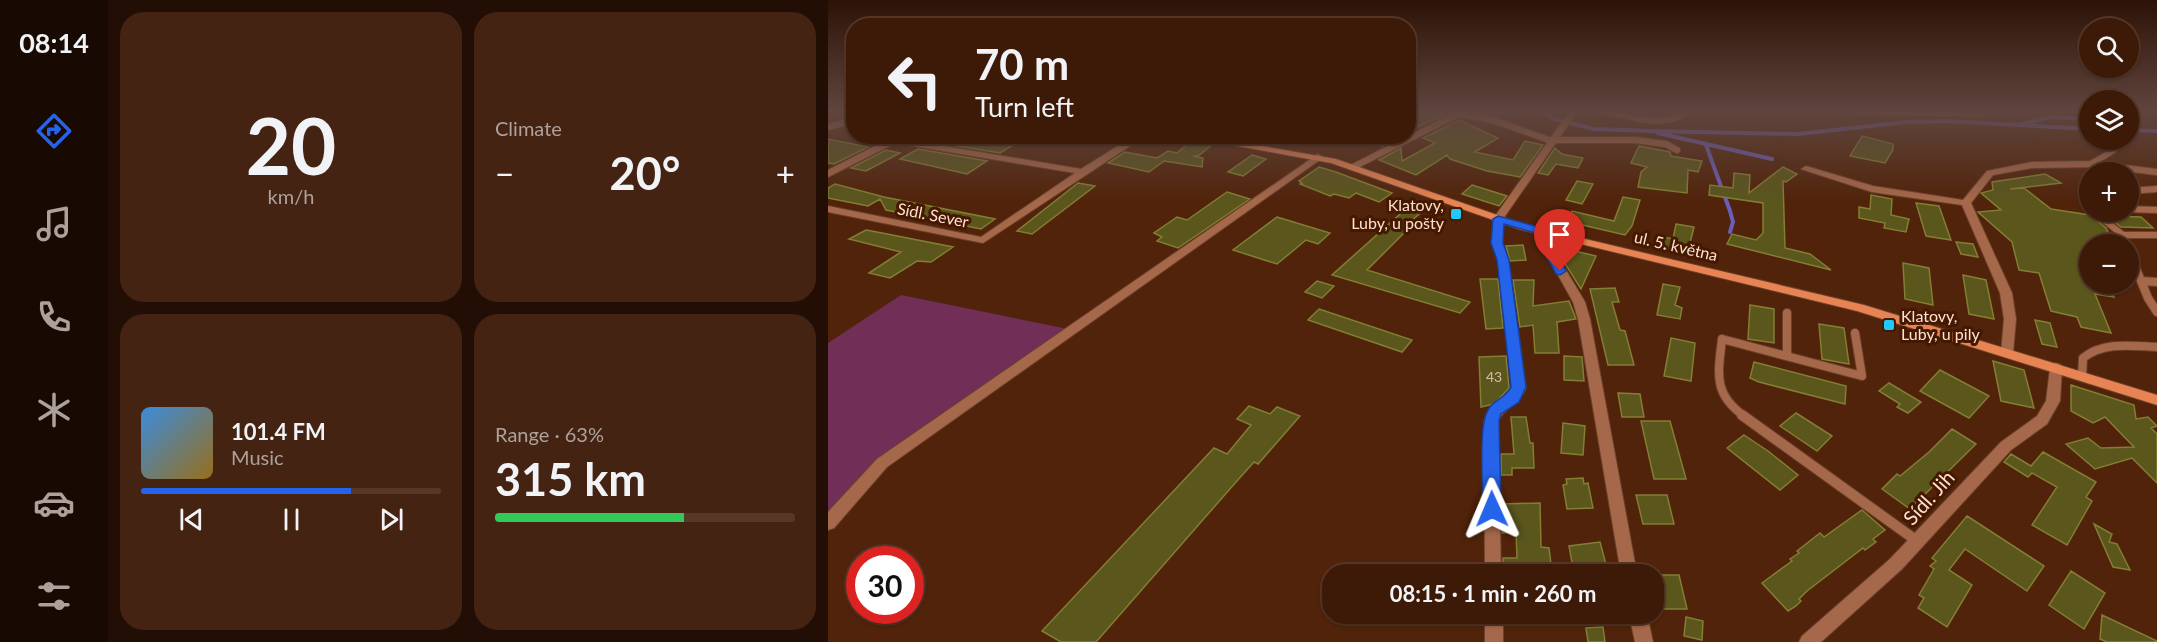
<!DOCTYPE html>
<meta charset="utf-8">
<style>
:root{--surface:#3d1a08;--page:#442312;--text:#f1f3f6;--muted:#ada19c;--line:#563829;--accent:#2563eb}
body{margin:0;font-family:Lato,sans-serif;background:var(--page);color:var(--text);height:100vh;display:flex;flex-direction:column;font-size:22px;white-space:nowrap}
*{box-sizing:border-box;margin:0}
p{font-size:20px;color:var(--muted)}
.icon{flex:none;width:33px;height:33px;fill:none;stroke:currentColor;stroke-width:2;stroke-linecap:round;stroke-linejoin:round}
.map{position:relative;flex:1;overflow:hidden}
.details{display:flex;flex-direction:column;gap:12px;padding:12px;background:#220e04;width:720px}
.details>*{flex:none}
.hud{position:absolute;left:18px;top:18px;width:570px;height:126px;border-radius:24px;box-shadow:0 2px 4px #0004,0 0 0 2px var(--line);background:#3d1a08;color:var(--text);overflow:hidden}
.tools{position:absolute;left:1251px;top:18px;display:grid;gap:12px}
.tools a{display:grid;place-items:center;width:60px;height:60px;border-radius:50%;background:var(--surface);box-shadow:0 2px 4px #0004,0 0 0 2px var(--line);font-size:30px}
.speed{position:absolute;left:18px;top:546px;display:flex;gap:12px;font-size:30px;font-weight:700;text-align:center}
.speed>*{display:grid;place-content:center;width:78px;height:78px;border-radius:50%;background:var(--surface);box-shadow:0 2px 4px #0004,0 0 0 2px var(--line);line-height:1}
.speed .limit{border:9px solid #d22;background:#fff;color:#111}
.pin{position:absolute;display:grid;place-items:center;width:51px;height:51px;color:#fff;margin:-62px -26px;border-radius:50% 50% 50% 0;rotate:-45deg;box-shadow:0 0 6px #0007}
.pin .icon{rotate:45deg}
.me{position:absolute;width:66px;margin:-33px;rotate:359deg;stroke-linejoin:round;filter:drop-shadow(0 0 4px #0008)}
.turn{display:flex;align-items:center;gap:21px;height:126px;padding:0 30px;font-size:27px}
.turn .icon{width:78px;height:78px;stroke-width:2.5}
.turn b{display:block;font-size:42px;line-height:51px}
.big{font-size:45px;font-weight:700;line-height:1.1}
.details .widget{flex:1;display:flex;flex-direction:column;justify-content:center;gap:9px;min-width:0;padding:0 21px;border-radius:24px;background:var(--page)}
.details .dial{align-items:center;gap:0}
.dial b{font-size:78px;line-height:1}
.song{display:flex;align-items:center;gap:18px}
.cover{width:72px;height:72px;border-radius:9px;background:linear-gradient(135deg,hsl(210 70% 55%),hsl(40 70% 35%))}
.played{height:6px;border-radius:3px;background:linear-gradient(90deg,var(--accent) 70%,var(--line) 70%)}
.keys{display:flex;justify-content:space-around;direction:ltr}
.heat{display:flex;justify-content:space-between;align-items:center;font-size:33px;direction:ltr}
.charge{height:9px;border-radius:4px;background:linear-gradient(90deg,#34c759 63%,var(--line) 0)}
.details .tiles{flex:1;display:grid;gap:12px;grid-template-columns:repeat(2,1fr)}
.trip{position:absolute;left:494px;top:564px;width:342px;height:60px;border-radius:24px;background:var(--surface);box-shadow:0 2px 4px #0004,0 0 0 2px var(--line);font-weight:700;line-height:60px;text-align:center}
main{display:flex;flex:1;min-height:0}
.menu{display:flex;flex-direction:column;width:108px;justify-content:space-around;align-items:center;background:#180a03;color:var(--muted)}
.menu .icon{width:42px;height:42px}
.menu .active{color:var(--accent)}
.menu b{font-size:27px;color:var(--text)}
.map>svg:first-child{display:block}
</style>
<main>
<nav class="menu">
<b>08:14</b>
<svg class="icon active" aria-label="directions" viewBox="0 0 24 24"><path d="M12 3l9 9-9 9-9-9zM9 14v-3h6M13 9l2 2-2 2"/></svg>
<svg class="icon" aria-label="music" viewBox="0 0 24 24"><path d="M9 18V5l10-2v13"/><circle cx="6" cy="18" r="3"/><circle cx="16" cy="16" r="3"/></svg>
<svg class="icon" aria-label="phone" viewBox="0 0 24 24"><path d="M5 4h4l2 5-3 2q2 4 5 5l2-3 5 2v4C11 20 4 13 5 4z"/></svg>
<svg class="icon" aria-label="climate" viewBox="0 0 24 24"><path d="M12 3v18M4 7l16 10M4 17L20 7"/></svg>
<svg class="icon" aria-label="car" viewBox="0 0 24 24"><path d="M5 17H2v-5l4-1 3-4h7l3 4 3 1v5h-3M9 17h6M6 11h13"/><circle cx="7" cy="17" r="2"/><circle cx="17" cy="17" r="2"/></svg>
<svg class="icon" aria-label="filters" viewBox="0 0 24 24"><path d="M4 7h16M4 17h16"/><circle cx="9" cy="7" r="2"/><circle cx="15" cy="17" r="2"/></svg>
</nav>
<section class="details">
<div class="tiles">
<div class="widget dial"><b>20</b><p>km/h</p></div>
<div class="widget"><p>Climate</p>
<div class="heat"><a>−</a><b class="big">20°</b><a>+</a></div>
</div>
<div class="widget">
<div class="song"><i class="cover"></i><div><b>101.4 FM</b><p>Music</p></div></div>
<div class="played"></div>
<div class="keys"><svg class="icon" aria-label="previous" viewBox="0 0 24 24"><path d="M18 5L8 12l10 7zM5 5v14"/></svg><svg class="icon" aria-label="pause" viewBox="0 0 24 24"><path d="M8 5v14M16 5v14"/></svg><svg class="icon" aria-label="next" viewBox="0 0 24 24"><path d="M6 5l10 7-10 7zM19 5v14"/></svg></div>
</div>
<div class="widget"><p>Range · 63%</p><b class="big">315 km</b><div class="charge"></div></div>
</div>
</section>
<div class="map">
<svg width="1329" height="642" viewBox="0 0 1329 642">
<rect width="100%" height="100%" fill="#51230a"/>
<!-- green -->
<path fill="#712f57" d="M73,295l167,34 -152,104 -88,82v-172z"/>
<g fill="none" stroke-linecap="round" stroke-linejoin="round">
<!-- stream -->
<path stroke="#695ebd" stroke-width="4" d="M715,112l11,7 40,10 58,2 146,3 108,-12 41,-1 143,8
M1194,124l27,-7 41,2
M1300,130l29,1
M830,133l114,26
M878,145l24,66 3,11 -3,10"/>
</g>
<!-- building -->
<path fill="#5a561c" stroke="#837e33" stroke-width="1.5" d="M597,112l22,2 -39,17v-13z
M631,120l39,18 -23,14 38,8 12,-19 18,4 -23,32 -33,-6 -37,-12 -3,-4 -31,20 -37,-15 22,-12 1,13 33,-18 -12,-5z
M107,136h93l-28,17 -68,-11z
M534,136h39v1l-18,9 -21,-4z
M1034,136l31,8v6l-8,13 -35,-7z
M0,139l40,8 -34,17 -6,-1z
M364,140l21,4 -15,12h-5l10,2 -1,9 -38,-6 -15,11 -41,-9 17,-11 32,6 11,-7 9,2z
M811,146l31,6 1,4 31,5 -4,11 -10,-2 -1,23 -49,-6 3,-15 6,-5 -16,-4z
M727,148l7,6 21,4 -5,10 -22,-4 -8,11 -10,-2z
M90,149l69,12 -20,13 -67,-15z
M58,150l14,3 -34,18 -15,-3z
M424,155l14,4 -23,17 -15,-4z
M491,167l17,5 56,21 -13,9 -23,-9 -7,5 -15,-4 -4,2 -30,-12 2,-1 -3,-2z
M955,167l14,7 -11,8 -3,-1 2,67 25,6 21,16 -104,-26 5,-10 24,6 7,-7v-30l-54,-8 1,-10 23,3 1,-15 16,2 -1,18z
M1217,174l16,9 -51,6 14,-1 27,21 39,6 16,13 8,16h-24v40l18,1 6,12 -19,-3 16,39 -30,-6 -4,-10 -26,-6 -12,-38 -20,-3 -7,-28 -34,-30 23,-2 -20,-17 12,-3 -1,-8z
M749,181l16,3 -11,20 -16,-4z
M250,183l17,3 -63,48 -15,-3z
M7,184l49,13 111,22 -14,10 -95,-19 -6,-11 -12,7 -40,-8v-10z
M644,185l35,11 -8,10 -37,-12z
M399,192l23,7 -72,49 -21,-7 5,-4 -8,-4 23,-16 10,3z
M1043,195l21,4 -1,16 18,4 -3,13 -22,-4 1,-5 -26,-5v-11l11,2z
M795,197l17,3 -8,26 -7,9 -60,-14 7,-10 42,10z
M1088,203l23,3 12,34 -25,-4z
M581,206l15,4 -19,16 5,1 -43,43 103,32 -10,11 -128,-38z
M1279,216l34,1 12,11 -32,-1z
M449,217l53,16 -12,11 -12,-4 -29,24 -44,-14z
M848,224l18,3 -4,16h4l-3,11 -36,-7 4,-11 14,3z
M38,230l16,3 71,14 -22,15 -14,-1 -27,17 -21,-5 32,-21 -52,-13z
M1128,242l17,2 5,13 -17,-3z
M695,245l3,15 -16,1 -4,-15z
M734,248l34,8 -15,33 -22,-35z
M1075,263l26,5 4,37 -28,-6z
M1135,275l23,5 8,39 -25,-5z
M652,279h18l5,49 -17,1z
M685,280h21l-1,26 36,-5 7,18 -19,3 2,31h-24l-2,-28 -13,2z
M489,281l17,5 -12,12 -17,-6z
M835,284l17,3 -5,18 7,3 -2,11 -23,-4z
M787,288l4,14h-7l8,28 5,1 9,34h-26l-18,-76z
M922,305l24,4v34l-26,-4z
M491,309l93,31 -10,12 -94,-32z
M1207,320l15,3 7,24 -15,-3z
M991,324l25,4 5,36 -27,-5z
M843,338l24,5 -4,38 -27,-5z
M678,356l3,32 -15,16 -13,3 -2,-50z
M736,356l18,1 2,24 -20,-1z
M1165,361l31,9 10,38 -33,-7z
M926,362l92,24 -1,18 -86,-22 -9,-4z
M1112,370l49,26 -20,22 -49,-27z
M1061,383l32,19 -13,11 -11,-6 3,-3 -21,-13z
M1243,385l63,20 2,14 12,-2 9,9 -6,2 6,6v49l-25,-25 -37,11 -29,-25 22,-6 13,10 33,-1 -29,-30 -12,6 -22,-12z
M790,393l22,1 4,23h-22z
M421,406l21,8 7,-7 23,9 -42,48 -4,-2 -18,20 -140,160h-35l-19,-11 172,-183 13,6 24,-29 -14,-6z
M968,413l36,23 -15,15 -37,-25z
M683,417h15l4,26h3l1,25h-22v7h-11v-21h13z
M813,421h29l16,58h-32z
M735,423l22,3 -2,29 -22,-2z
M1124,429l24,15 -66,65 -28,-20 15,-15 3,2 29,-24z
M916,435l24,16 30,24 -18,15 -53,-42z
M1215,452l53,30 -10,15 6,4 -25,44 -35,-20 25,-38 -25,-14 -4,4 -24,-15 7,-8 20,12z
M755,478l1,6 4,-1 5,25 -26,1 -4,-24 4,-1 -1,-5z
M808,495h31l7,29h-31z
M712,503l1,44 8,1 2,16 -25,-1 1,11h-24v-16h14l-1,-26 -14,1v-29z
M1034,510l23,20 -12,9 3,3 -11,8 -2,-2 -56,43 -8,8 2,2 -5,5 -8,5 -26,-28 30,-22 -2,-2 9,-6 -2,-2 23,-18 4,4z
M1139,516l77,50 -17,25 -62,-42 -16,21 23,15 -25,42 -29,-19 6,-10 -5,-3 15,-26 -4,-3 6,-5 -4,-3z
M1266,524l18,10 -3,8 8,2 13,26 -17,-3z
M772,542l8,30 -34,2 -5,-28z
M1243,571l34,22 -21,36 -35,-24z
M825,575h26l8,34h-31z
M1274,615l55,26v1h-50l-7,-3z
M858,617l17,4 -1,19 -18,-4z
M775,627l2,15h-17l-2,-14z"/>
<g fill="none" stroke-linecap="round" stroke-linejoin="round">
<defs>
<path id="lane-far2" d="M624,112l41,8 56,20h86l31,4 11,6
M0,127l26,-7
M1264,164l65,8
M525,167l105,-53
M1300,191l29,-2
M1262,194l-3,4 3,7
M1300,209l29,1
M1266,212l29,23
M1299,244l-4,-9h34"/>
<path id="lane-far1" d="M1300,249l20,49 9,14
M1313,281l16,1
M959,313v42
M1254,377l1,-19c21,-17 49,-12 74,-11
M916,416c-31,-22 -26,-42 -22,-77l140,37 -7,-43"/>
<path id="lane" d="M914,415l175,126"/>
<path id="street" d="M741,112h8l-74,107 -1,24 6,17 18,128c-6,15 -21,19 -28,33l3,153h-16l-1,-153c7,-17 22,-19 28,-33l-14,-128 -6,-17 1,-24z
M771,112c20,-1 38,7 58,6 12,0 22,-7 33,-6 -18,17 -46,11 -68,6 -8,-1 -17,-2 -23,-6z
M1023,112l129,1 4,2 -4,2 -125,-3z
M66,136h11l-3,3 179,30 53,-33h11l-162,107 -155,-31v-6l153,31 94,-64 -180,-30 -67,34v-7z
M1283,140h8l-3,12 -24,15 -60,1 -39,7 -22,28 41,90 4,26 -3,34 -6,4 -6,-4 3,-34 -4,-26 -38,-88 -90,-13 -71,-23 5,-3 67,20 90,14 24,-29 45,-9 58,-1 18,-10z
M490,154l4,3 -1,2 -434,308 -53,61 -6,2v-18l49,-53z
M725,232l5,3 -4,15 31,52 5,17 47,255h-16l-43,-255 -5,-17 -29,-52 4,-15z
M1228,363l5,2 1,3 -2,33 -13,23 -36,26 -109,119 -81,73h-22l3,-6 88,-77 111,-117 36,-26 9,-15 4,-33 1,-3z
M657,614h18v28h-18z
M801,614h18l6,28h-18z"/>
<path id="secondary" d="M354,136h22l132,23 190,66 338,80 293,90v10l-300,-94 -338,-82 -188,-66z"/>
</defs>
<!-- lane-far2 casing -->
<use href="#lane-far2" stroke="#6d412a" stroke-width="8"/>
<!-- lane-far1 casing -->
<use href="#lane-far1" stroke="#6d412a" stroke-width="10"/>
<!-- lane casing -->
<use href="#lane" stroke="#6d412a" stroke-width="12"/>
<!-- street casing -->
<use href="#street" stroke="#6d412a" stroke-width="2"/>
<!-- secondary casing -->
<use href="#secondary" stroke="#6d412a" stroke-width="2"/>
<!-- lane-far2 -->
<use href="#lane-far2" stroke="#a6684a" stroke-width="6"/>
<!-- lane-far1 -->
<use href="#lane-far1" stroke="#a6684a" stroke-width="8"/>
<!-- lane -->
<use href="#lane" stroke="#a6684a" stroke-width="10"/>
<!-- street -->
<use href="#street" fill="#a6684a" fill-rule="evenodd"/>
<!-- secondary -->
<use href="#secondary" fill="#e88453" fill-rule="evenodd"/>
</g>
<!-- sky -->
<linearGradient id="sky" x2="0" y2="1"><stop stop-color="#2d1306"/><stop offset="0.55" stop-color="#5f453e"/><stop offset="1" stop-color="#5f453e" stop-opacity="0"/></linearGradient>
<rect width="1329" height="202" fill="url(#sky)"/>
<!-- route -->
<path fill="#2563eb" stroke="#184099" stroke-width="1.5" d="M670,216l59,16 -2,18 11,21 -6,4 -4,-1 -13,-24 3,-14 -42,-12 -1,19 6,17 17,127 -7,15 -18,12 -2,7 2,88 -3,5 -6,2 -6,-2 -3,-5c0,-22 -5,-83 5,-99 5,-10 18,-12 23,-23l-14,-127 -6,-17 2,-24z"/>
<!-- markers -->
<g fill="#1fc9fd" stroke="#451800" stroke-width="2">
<rect x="622" y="208" width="12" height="12" rx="3"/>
<rect x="1055" y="319" width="12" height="12" rx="3"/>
</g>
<g text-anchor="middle" stroke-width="6" stroke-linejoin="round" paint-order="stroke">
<!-- number labels -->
<g font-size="14" fill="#d6bea4">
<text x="666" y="382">43</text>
</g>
<!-- poi labels -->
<g font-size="16" fill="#ffe0d2" stroke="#451800" text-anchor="end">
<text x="616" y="211">Klatovy,<tspan x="616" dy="18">Luby, u pošty</tspan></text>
<text x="1073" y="322" text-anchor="start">Klatovy,<tspan x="1073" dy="18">Luby, u pily</tspan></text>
</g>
<!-- street labels -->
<g font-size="16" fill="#ffe0d2" stroke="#451800">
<text transform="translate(105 215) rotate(11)" y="6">Sídl. Sever</text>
<text transform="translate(848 246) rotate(13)" y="6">ul. 5. května</text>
</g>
<!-- near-street labels -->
<g font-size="20" fill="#ffe0d2" stroke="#451800">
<text transform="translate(1101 498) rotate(-48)" y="7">Sídl. Jih</text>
</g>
</g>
</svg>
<div class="tools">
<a><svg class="icon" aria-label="search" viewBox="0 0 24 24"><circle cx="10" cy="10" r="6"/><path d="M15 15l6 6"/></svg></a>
<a><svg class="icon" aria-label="layers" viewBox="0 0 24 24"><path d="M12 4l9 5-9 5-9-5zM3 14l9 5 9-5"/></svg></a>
<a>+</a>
<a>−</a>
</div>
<div class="speed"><div class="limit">30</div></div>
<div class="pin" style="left:732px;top:271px;background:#d93025"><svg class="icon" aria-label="arrive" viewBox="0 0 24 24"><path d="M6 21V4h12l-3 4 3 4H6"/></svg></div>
<svg class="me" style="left:664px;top:509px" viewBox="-20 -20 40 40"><path d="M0-17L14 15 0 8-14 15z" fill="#2563eb" stroke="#fff" stroke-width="4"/></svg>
<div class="trip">08:15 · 1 min · 260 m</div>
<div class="hud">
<div class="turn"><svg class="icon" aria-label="left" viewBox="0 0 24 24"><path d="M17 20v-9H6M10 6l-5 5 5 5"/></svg><div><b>70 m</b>Turn left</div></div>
</div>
</div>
</main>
